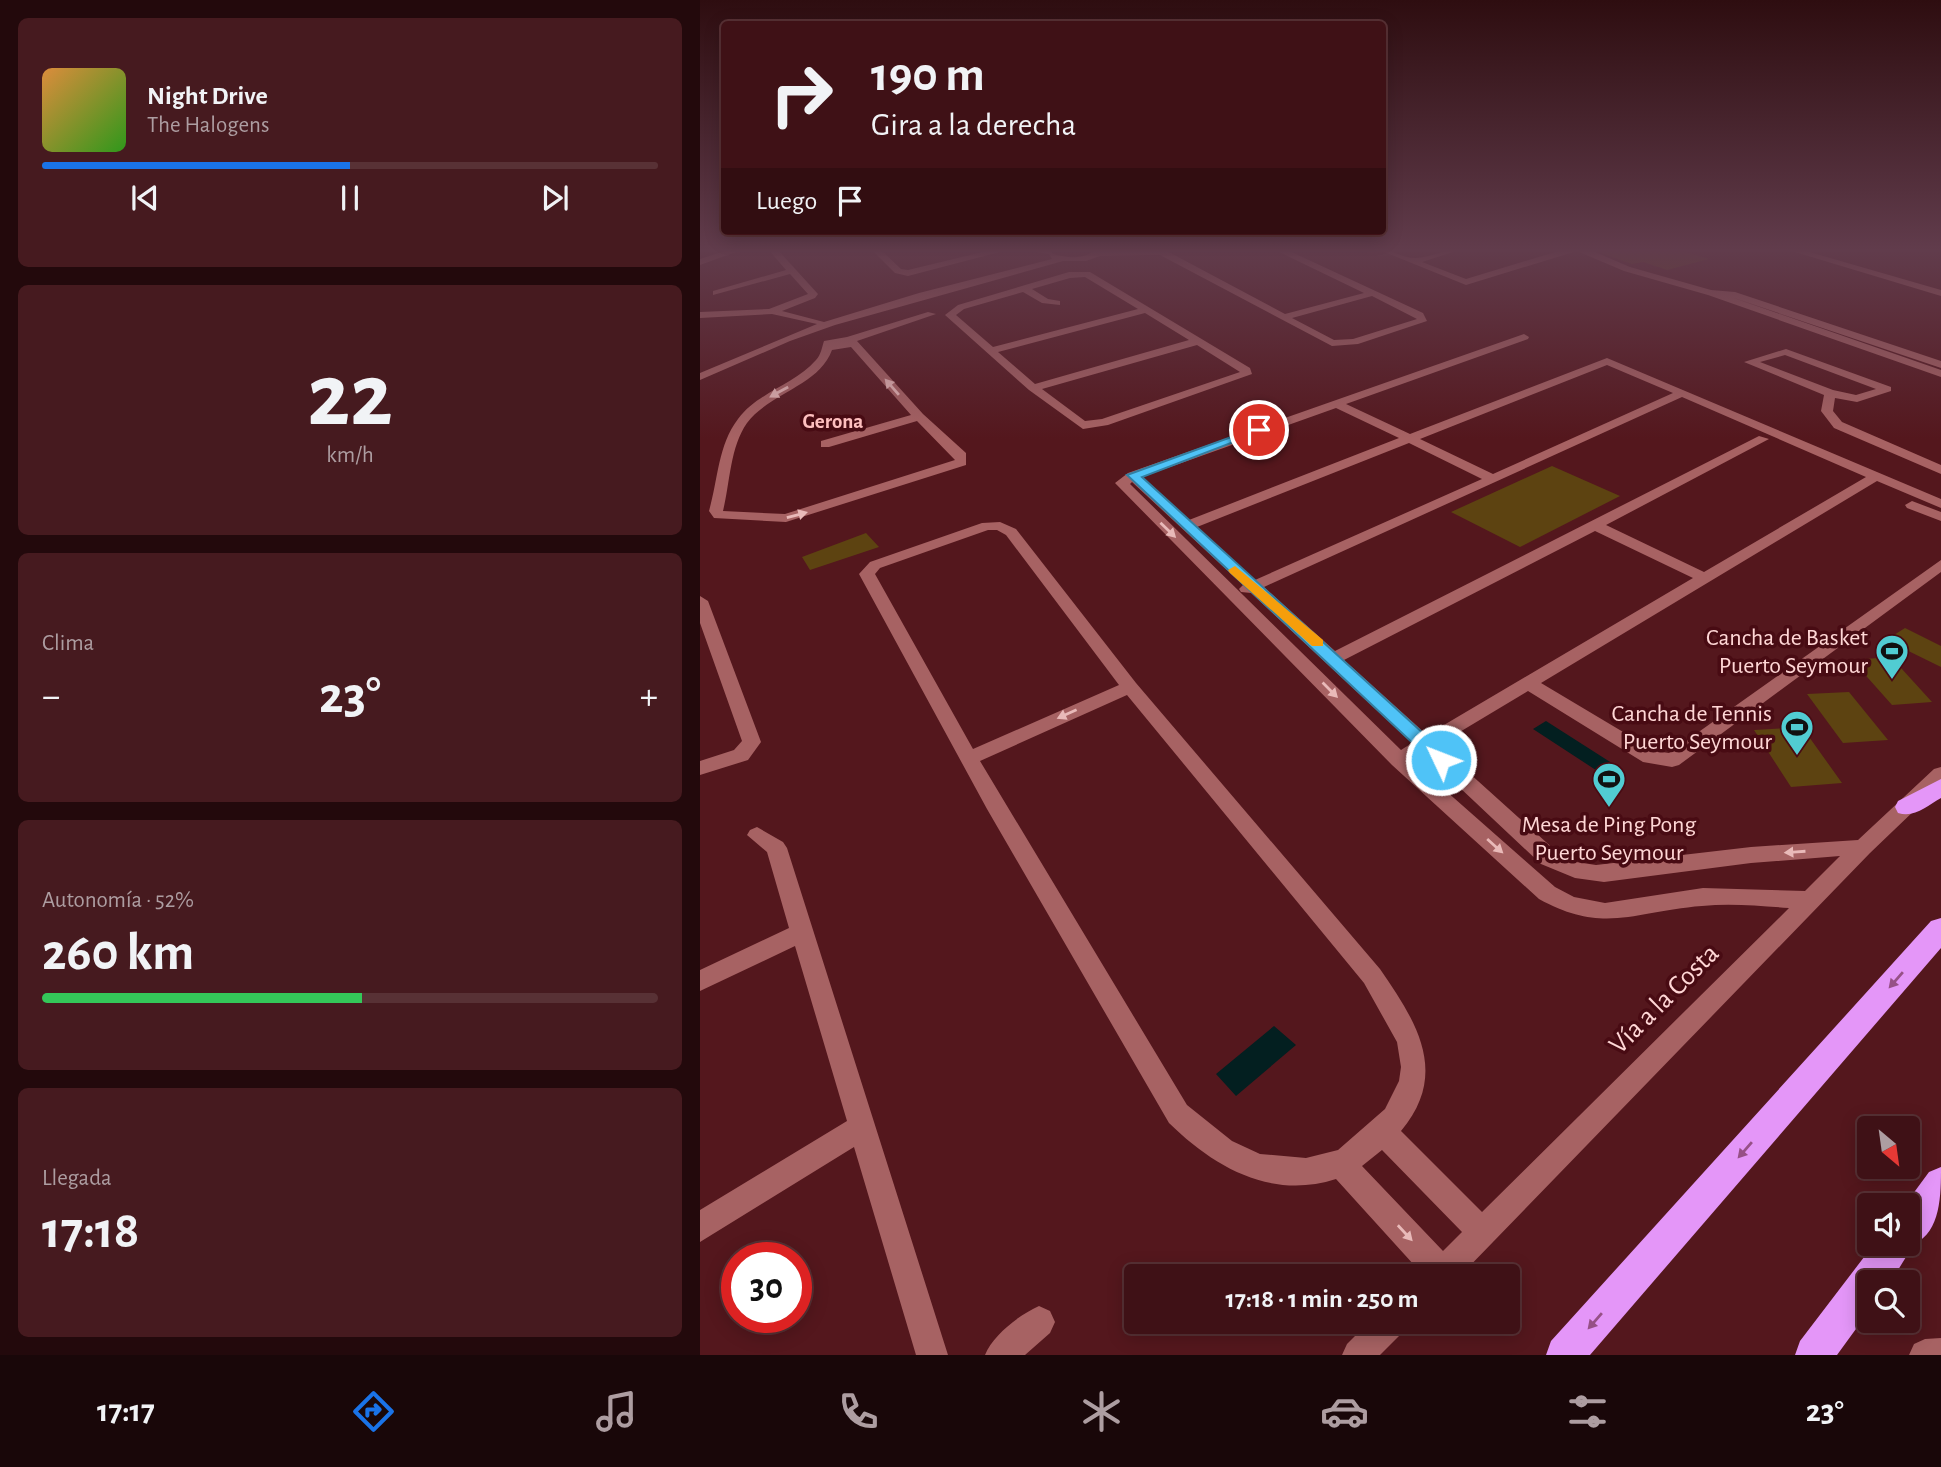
<!DOCTYPE html>
<html lang="es">
<meta charset="utf-8">
<style>
:root{--surface:#3f1116;--page:#461a1f;--text:#f1f3f6;--muted:#ad9da1;--line:#583135;--accent:#1a73e8}
body{margin:0;font-family:"Alegreya Sans",sans-serif;background:var(--page);color:var(--text);height:100vh;display:flex;flex-direction:column;font-size:26px;white-space:nowrap}
*{box-sizing:border-box;margin:0}
p{font-size:23px;color:var(--muted)}
.icon{flex:none;width:38px;height:38px;fill:none;stroke:currentColor;stroke-width:2;stroke-linecap:round;stroke-linejoin:round}
.map{position:relative;flex:1;overflow:hidden}
.sheet{display:flex;flex-direction:column;gap:18px;padding:18px;background:#23090c;width:700px}
.sheet>*{flex:none}
.guide{position:absolute;left:21px;top:21px;width:665px;height:214px;border-radius:7px;box-shadow:0 4px 18px #0003,0 0 0 2px var(--line);background:#3f1116;color:var(--text);overflow:hidden}
.needle{width:46px;rotate:151deg}
.tools{position:absolute;left:1157px;top:1116px;display:grid;gap:14px}
.tools a{display:grid;place-items:center;width:63px;height:63px;border-radius:7px;background:var(--surface);box-shadow:0 4px 18px #0003,0 0 0 2px var(--line);font-size:35px}
.speed{position:absolute;left:21px;top:1242px;display:flex;gap:14px;font-size:35px;font-weight:700;text-align:center}
.speed>*{display:grid;place-content:center;width:91px;height:91px;border-radius:50%;background:var(--surface);box-shadow:0 4px 18px #0003,0 0 0 2px var(--line);line-height:1}
.speed .limit{border:10px solid #d22;background:#fff;color:#111}
.pin{position:absolute;display:grid;place-items:center;width:60px;height:60px;color:#fff;margin:-30px;border:4px solid #fff;border-radius:50%;box-shadow:0 2px 7px #0007}
.me{position:absolute;width:77px;margin:-38px;rotate:313deg;stroke-linejoin:round;filter:drop-shadow(0 0 5px #0008)}
.turn{display:flex;align-items:center;gap:24px;height:147px;padding:0 35px;font-size:32px}
.turn .icon{width:91px;height:91px;stroke-width:2.5}
.turn b{display:block;font-size:49px;line-height:60px}
.then{display:flex;align-items:center;height:66px;padding:0 35px;background:#0003;gap:14px;font-size:26px}
.big{font-size:52px;font-weight:600;line-height:1.1}
.sheet .widget{flex:1;display:flex;flex-direction:column;justify-content:center;gap:10px;min-width:0;padding:0 24px;border-radius:10px;background:var(--page)}
.sheet .dial{align-items:center;gap:0}
.dial b{font-size:91px;line-height:1}
.song{display:flex;align-items:center;gap:21px}
.cover{width:84px;height:84px;border-radius:10px;background:linear-gradient(135deg,hsl(30 70% 55%),hsl(110 70% 35%))}
.played{height:7px;border-radius:4px;background:linear-gradient(90deg,var(--accent) 50%,var(--line) 50%)}
.keys{display:flex;justify-content:space-around;direction:ltr}
.heat{display:flex;justify-content:space-between;align-items:center;font-size:38px;direction:ltr}
.charge{height:10px;border-radius:5px;background:linear-gradient(90deg,#34c759 52%,var(--line) 0)}
.trip{position:absolute;left:424px;top:1264px;width:396px;height:70px;border-radius:7px;background:var(--surface);box-shadow:0 4px 18px #0003,0 0 0 2px var(--line);font-weight:600;line-height:70px;text-align:center}
.tab-bar{display:flex;height:112px;justify-content:space-around;align-items:center;background:#190709;color:var(--muted)}
.tab-bar .icon{width:49px;height:49px}
.tab-bar .active{color:var(--accent)}
.tab-bar b{font-size:32px;color:var(--text)}
main{display:flex;flex:1;min-height:0}
.map>svg:first-child{display:block}
</style>
<main>
<section class="sheet">
<div class="widget">
<div class="song"><i class="cover"></i><div><b>Night Drive</b><p>The Halogens</p></div></div>
<div class="played"></div>
<div class="keys"><svg class="icon" aria-label="previous" viewBox="0 0 24 24"><path d="M18 5L8 12l10 7zM5 5v14"/></svg><svg class="icon" aria-label="pause" viewBox="0 0 24 24"><path d="M8 5v14M16 5v14"/></svg><svg class="icon" aria-label="next" viewBox="0 0 24 24"><path d="M6 5l10 7-10 7zM19 5v14"/></svg></div>
</div>
<div class="widget dial"><b>22</b><p>km/h</p></div>
<div class="widget"><p>Clima</p>
<div class="heat"><a>−</a><b class="big">23°</b><a>+</a></div>
</div>
<div class="widget"><p>Autonomía · 52%</p><b class="big">260 km</b><div class="charge"></div></div>
<div class="widget"><p>Llegada</p><b class="big">17:18</b></div>
</section>
<div class="map">
<svg width="1241" height="1355" viewBox="0 0 1241 1355">
<rect width="100%" height="100%" fill="#54171d"/>
<!-- green -->
<path fill="#5d4311" d="M986,249v3l23,7 -42,11 -24,-8 -11,2 -40,-14z
M852,466l68,30 -100,51 -69,-35z
M166,533l13,14 -69,23 -8,-13z
M1205,628l36,18v21l-55,-27z
M1191,657l41,45 -40,3 -40,-45z
M1149,692l39,48 -45,3 -36,-49z
M1102,727l40,56 -51,4 -37,-57z"/>
<!-- water -->
<path fill="#031f20" d="M846,721l72,46 -13,9 -72,-47z
M574,1026l22,19 -60,51 -20,-22z"/>
<g fill="none" stroke-linecap="round" stroke-linejoin="round">
<!-- minor -->
<path fill="#a76263" fill-rule="evenodd" d="M31,249h13l-44,16v-6z
M68,249h9l41,45 -3,4 -33,13 42,11 95,-29 133,-34 -3,-5 -31,-5h32l3,5c15,4 31,6 43,-5l69,1 120,64 79,-21 -91,-44h12l138,64 4,8 -69,23 -26,2 -172,-91 -60,1 -14,5h-23l-228,64 -45,16 -90,39v-7l117,-49 -45,-10 -72,4v-6l69,-3 39,-15 -18,-20 -77,21v-4l73,-21zM672,296l45,23 -64,20 -19,1 -42,-22z
M171,249h9l21,20 7,1 87,-21h16l-103,27 -13,-3z
M677,249c14,0 27,10 39,9 16,-1 30,-9 46,-9l-40,13 44,17 99,-30h23l42,18 81,23 24,2 206,69v7l-210,-71 210,73v7l-233,-82 -84,-24 -47,-20 -111,34z
M1085,249h14l142,41v6z
M369,272h21l160,96 2,6 -144,51 -25,4 -54,-39 -84,-75 13,-10zM385,277l53,32 -145,38 -37,-32 8,-6 59,-17 19,11 18,2v-4l-12,-2 -16,-10 38,-11zM445,313l44,27 -154,44 -37,-32zM497,345l43,27 -138,47 -17,2 -43,-32z
M228,312l8,2 -79,27 66,73 43,39v12l-180,57 -72,-4 -5,-7c9,-31 9,-66 29,-92 20,-27 56,-34 78,-59 5,-5 6,-13 8,-19l23,-4zM151,347l60,68 -90,26v6h8l88,-26 38,39 -170,54 -62,-3c7,-28 7,-64 24,-88 22,-30 72,-37 85,-73z
M824,334l5,3 -1,2 -182,65 64,30 197,-76 334,141v9l-64,-27 -336,202 114,68 14,2 272,-193v12l-262,193 -7,2 -29,-5 -115,-71 -90,54 119,107 19,10 20,3 155,-18 107,-7 76,-71 7,-2v18l-71,68 -410,423h-36l-88,-97c-65,21 -122,-12 -167,-56l-182,-314 -128,-235 11,-12 112,-39 18,-1 16,7 120,154 244,286c36,52 70,104 21,162l81,81 307,-304c-29,-2 -58,-5 -87,-2 -67,5 -98,29 -163,-7l-147,-134 -277,-282 13,-10zM907,365l66,28 -180,81 -73,-35zM982,397l184,80 -162,95 -98,-47 163,-86 -10,-3 -424,215 -71,-64zM636,408l63,30 -210,82 -47,-43zM709,443l73,36 -227,101 -58,-53zM432,482l111,103 -4,4 2,3 10,1 161,150 -11,7 -271,-266zM288,530h9l9,5 113,150 -146,64 -98,-175 5,-6zM895,531l98,47 -266,157 -83,-75zM427,695l237,288 33,59 4,25 -2,14 -14,28 -47,41 -32,8 -46,-4 -28,-13 -45,-36 -207,-344zM724,754l117,110 34,14 29,4 147,-19 89,-7 -35,35 -102,-3 -98,15 -31,-6 -19,-10 -143,-126zM682,1150l80,82 -19,19 -81,-85z
M1086,349l105,38v4l-34,11 -22,-4 -2,13 9,11 99,43v9l-107,-46 -13,-17 3,-16 -80,-33zM1085,355l91,34 -20,6 -23,-5 -73,-28z
M1212,501l29,11v9l-34,-13 -2,-3z
M0,596l8,5 53,141 -13,18 -48,15v-14l34,-11 8,-9 -42,-118z
M57,827l26,15 4,6 161,507h-32l-62,-208 -154,95v-32l147,-89 -52,-175 -95,45v-21l89,-42 -22,-76 -20,-17 3,-5z
M339,1306l11,5 5,11 -5,11 -25,22h-40c8,-20 34,-40 54,-49z
M670,1321h37l-4,11 -23,23h-38l5,-11z
M1241,1338v17h-32l5,-11 11,-5z"/>
<!-- highway -->
<path fill="#e496f8" fill-rule="evenodd" d="M1241,779v19c-14,8 -26,20 -43,15l-3,-6 3,-6z
M1241,918v30l-351,407h-44l5,-14 380,-420z
M1241,1167c0,27 0,65 -27,77l-24,39h-21v28l-32,44h-42l5,-14 74,-97h34v-38h-4l25,-34z"/>
</g>
<!-- one-way arrows -->
<defs><path id="oneway-solid" d="M-6-.8H1V-3.2L6.5 0L1 3.2V.8H-6Z" transform="scale(1.75)"/></defs>
<g fill="#e9bab9">
<use href="#oneway-solid" transform="translate(192 387) rotate(-131)"/>
<use href="#oneway-solid" transform="translate(79 392) rotate(151)"/>
<use href="#oneway-solid" transform="translate(97 515) rotate(-15)"/>
<use href="#oneway-solid" transform="translate(468 530) rotate(44)"/>
<use href="#oneway-solid" transform="translate(630 690) rotate(45)"/>
<use href="#oneway-solid" transform="translate(367 714) rotate(156)"/>
<use href="#oneway-solid" transform="translate(795 846) rotate(42)"/>
<use href="#oneway-solid" transform="translate(1095 852) rotate(176)"/>
<use href="#oneway-solid" transform="translate(705 1233) rotate(47)"/>
</g>
<g fill="#965086">
<use href="#oneway-solid" transform="translate(1196 980) rotate(131)"/>
<use href="#oneway-solid" transform="translate(1045 1150) rotate(131)"/>
<use href="#oneway-solid" transform="translate(895 1321) rotate(131)"/>
</g>
<!-- sky -->
<linearGradient id="sky" x2="0" y2="1"><stop stop-color="#2e0d10"/><stop offset="0.57" stop-color="#613c4c"/><stop offset="1" stop-color="#613c4c" stop-opacity="0"/></linearGradient>
<rect width="1241" height="439" fill="url(#sky)"/>
<!-- route -->
<path fill="#4fc3f7" stroke="#337fa1" stroke-width="2" d="M556,428l9,2 -123,47 305,278 3,5 -3,4h-12l-308,-289z"/>
<!-- slow -->
<path fill="#f59e0b" d="M535,566l88,74v6h-11l-82,-73 -2,-3z"/>
<!-- icons -->
<defs>
<symbol id="stadium-pin" viewBox="-11 -11 22 30"><path d="M0 17L-7.5 6A9.5 9.5 0 1 1 7.5 6Z" fill="#51ccd2" stroke="#480b13"/><path d="M0-5a6.5 5 0 1 0 0 10a6.5 5 0 1 0 0-10ZM-3.5-1.8h7v3.6h-7Z" fill="#111"/></symbol>
</defs>
<g fill-rule="evenodd">
<use href="#stadium-pin" x="1173" y="632" width="38" height="52"/>
<use href="#stadium-pin" x="1078" y="708" width="38" height="52"/>
<use href="#stadium-pin" x="890" y="760" width="38" height="52"/>
</g>
<g text-anchor="middle" stroke-width="7" stroke-linejoin="round" paint-order="stroke">
<!-- far-neighbourhood labels -->
<g font-size="21" font-weight="bold" fill="#febfbf" stroke="#480b13">
<text x="133" y="428">Gerona</text>
</g>
<!-- poi labels -->
<g font-size="24" fill="#ffd7d6" stroke="#480b13" text-anchor="end">
<text x="1168" y="645">Cancha de Basket<tspan x="1168" dy="28">Puerto Seymour</tspan></text>
<text x="1072" y="721">Cancha de Tennis<tspan x="1072" dy="28">Puerto Seymour</tspan></text>
<text x="909" y="832" text-anchor="middle">Mesa de Ping Pong<tspan x="909" dy="28">Puerto Seymour</tspan></text>
</g>
<!-- near-street labels -->
<g font-size="28" fill="#ffd7d6" stroke="#480b13">
<text transform="translate(963 998) rotate(-45)" y="10">Vía a la Costa</text>
</g>
</g>
</svg>
<div class="tools">
<a><svg class="needle" viewBox="-14 -14 28 28"><path d="M0-13l5 13h-10z" fill="#e53935"/><path d="M0 13l5-13h-10z" fill="#ad9da1"/></svg></a>
<a><svg class="icon" aria-label="sound" viewBox="0 0 24 24"><path d="M4 9h4l5-4v14l-5-4H4zM17 9q2 3 0 6"/></svg></a>
<a><svg class="icon" aria-label="search" viewBox="0 0 24 24"><circle cx="10" cy="10" r="6"/><path d="M15 15l6 6"/></svg></a>
</div>
<div class="speed"><div class="limit">30</div></div>
<div class="pin" style="left:559px;top:430px;background:#d93025"><svg class="icon" aria-label="arrive" viewBox="0 0 24 24"><path d="M6 21V4h12l-3 4 3 4H6"/></svg></div>
<svg class="me" style="left:741px;top:760px" viewBox="-20 -20 40 40"><circle r="17" fill="#4fc3f7" stroke="#fff" stroke-width="3"/><path d="M0-11L8 9 0 5-8 9z" fill="#fff"/></svg>
<div class="trip">17:18 · 1 min · 250 m</div>
<div class="guide">
<div class="turn"><svg class="icon" aria-label="right" viewBox="0 0 24 24"><path d="M7 20v-9h11M14 6l5 5-5 5"/></svg><div><b>190 m</b>Gira a la derecha</div></div>
<div class="then">Luego<svg class="icon" aria-label="arrive" viewBox="0 0 24 24"><path d="M6 21V4h12l-3 4 3 4H6"/></svg></div>
</div>
</div>
</main>
<nav class="tab-bar">
<b>17:17</b>
<svg class="icon active" aria-label="directions" viewBox="0 0 24 24"><path d="M12 3l9 9-9 9-9-9zM9 14v-3h6M13 9l2 2-2 2"/></svg>
<svg class="icon" aria-label="music" viewBox="0 0 24 24"><path d="M9 18V5l10-2v13"/><circle cx="6" cy="18" r="3"/><circle cx="16" cy="16" r="3"/></svg>
<svg class="icon" aria-label="phone" viewBox="0 0 24 24"><path d="M5 4h4l2 5-3 2q2 4 5 5l2-3 5 2v4C11 20 4 13 5 4z"/></svg>
<svg class="icon" aria-label="climate" viewBox="0 0 24 24"><path d="M12 3v18M4 7l16 10M4 17L20 7"/></svg>
<svg class="icon" aria-label="car" viewBox="0 0 24 24"><path d="M5 17H2v-5l4-1 3-4h7l3 4 3 1v5h-3M9 17h6M6 11h13"/><circle cx="7" cy="17" r="2"/><circle cx="17" cy="17" r="2"/></svg>
<svg class="icon" aria-label="filters" viewBox="0 0 24 24"><path d="M4 7h16M4 17h16"/><circle cx="9" cy="7" r="2"/><circle cx="15" cy="17" r="2"/></svg>
<b>23°</b>
</nav>
